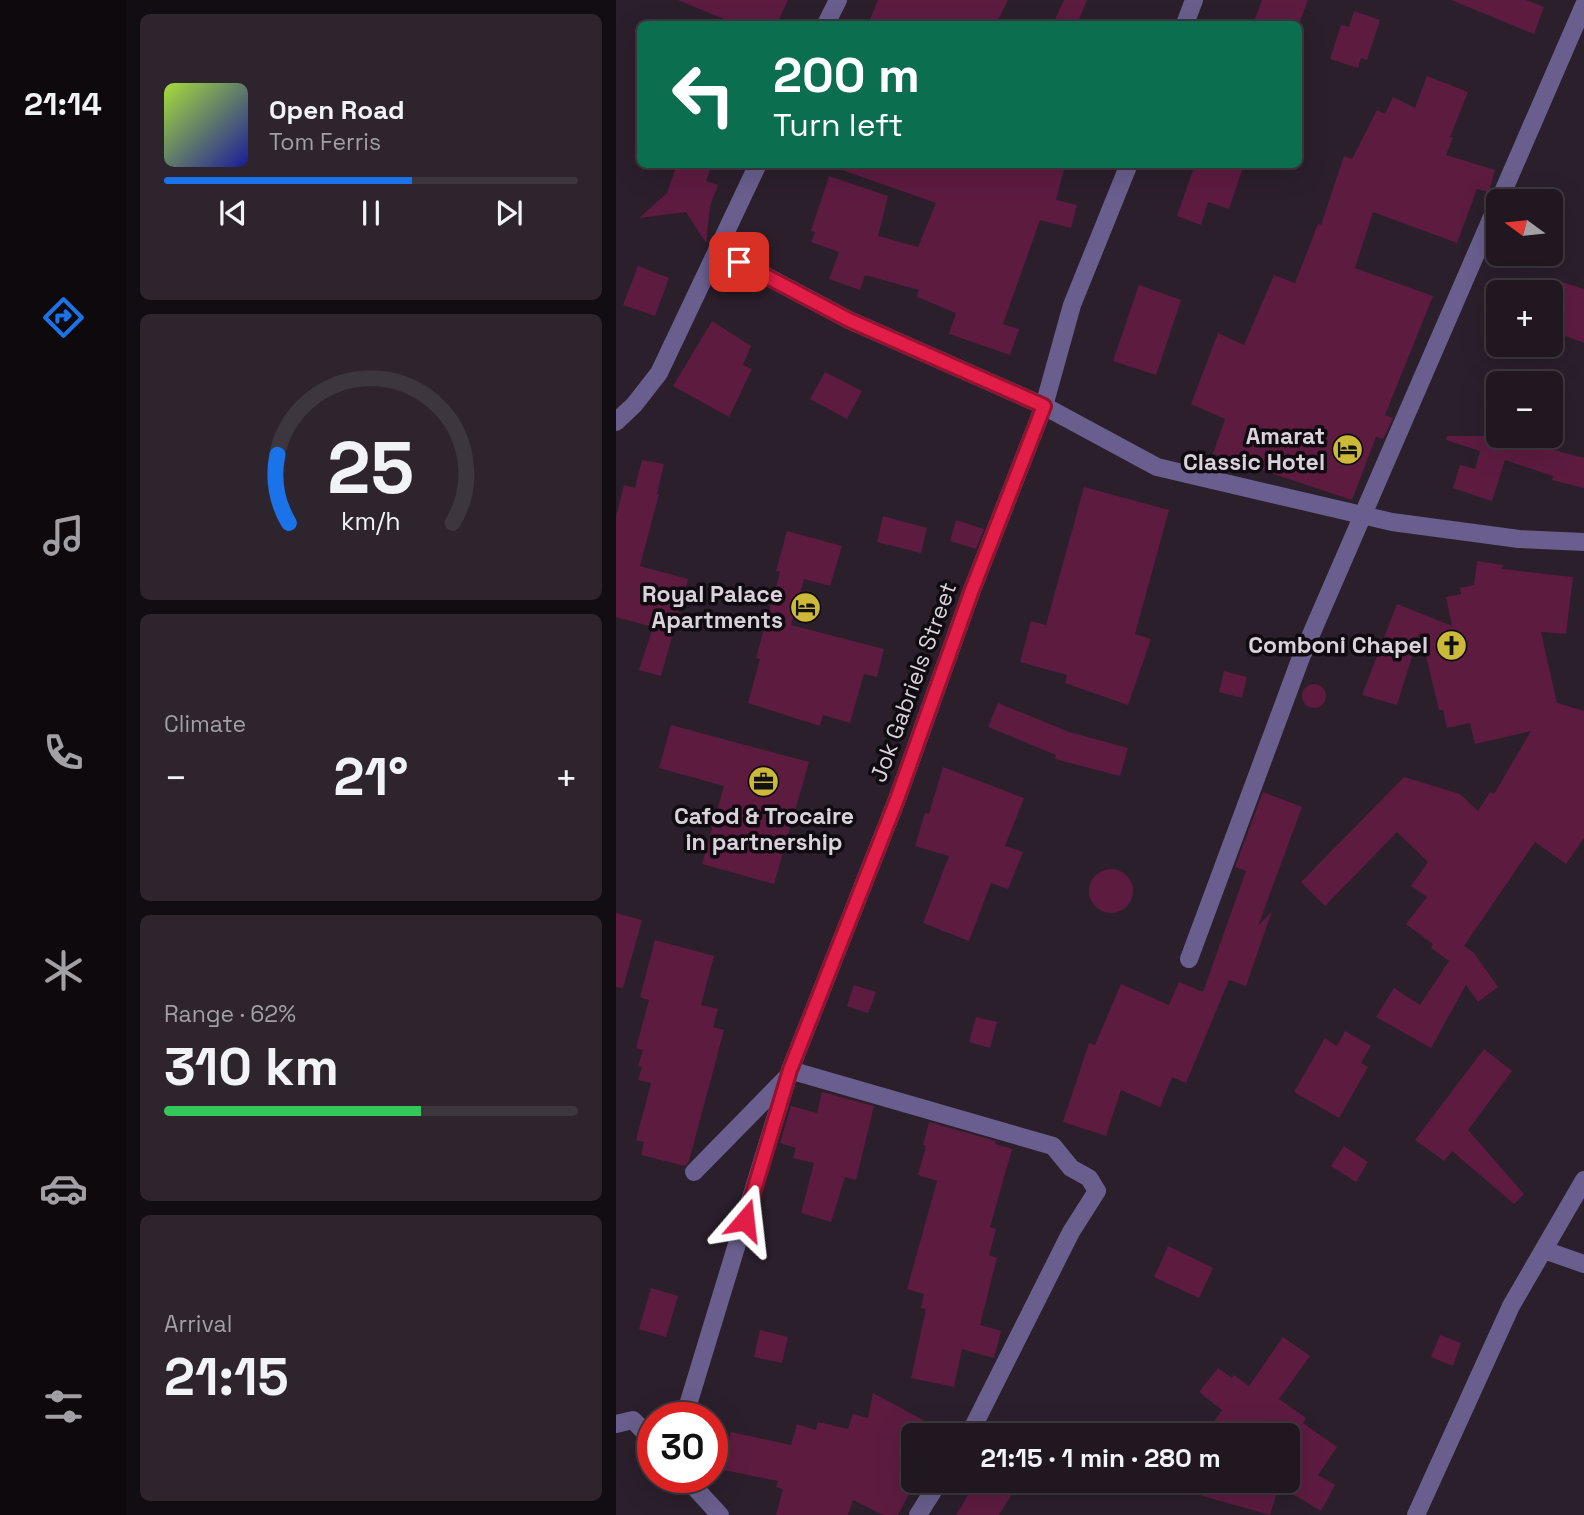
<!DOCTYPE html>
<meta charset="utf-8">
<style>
:root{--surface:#201720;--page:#2d242d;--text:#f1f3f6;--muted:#a29fa5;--line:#3d363e;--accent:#1a73e8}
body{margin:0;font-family:"Space Grotesk",sans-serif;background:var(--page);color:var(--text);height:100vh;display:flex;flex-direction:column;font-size:26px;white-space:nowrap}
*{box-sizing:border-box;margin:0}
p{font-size:23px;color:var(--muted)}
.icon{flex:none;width:38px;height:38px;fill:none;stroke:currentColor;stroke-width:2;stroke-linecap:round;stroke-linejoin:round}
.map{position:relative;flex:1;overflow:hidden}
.drawer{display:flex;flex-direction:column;gap:14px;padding:14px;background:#120d12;width:490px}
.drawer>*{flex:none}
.top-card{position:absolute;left:21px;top:21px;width:665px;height:147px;border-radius:10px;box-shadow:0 7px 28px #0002,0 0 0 2px var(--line);background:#0b6e4f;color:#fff;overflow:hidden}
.needle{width:46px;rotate:285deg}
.buttons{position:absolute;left:870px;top:189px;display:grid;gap:14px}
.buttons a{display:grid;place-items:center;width:77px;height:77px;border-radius:10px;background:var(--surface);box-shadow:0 7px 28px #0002,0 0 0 2px var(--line);font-size:35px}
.speed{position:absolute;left:21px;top:1402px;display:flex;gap:14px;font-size:35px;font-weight:700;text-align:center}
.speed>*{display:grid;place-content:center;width:91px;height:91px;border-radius:50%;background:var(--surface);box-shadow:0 7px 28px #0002,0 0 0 2px var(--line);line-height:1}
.speed .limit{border:10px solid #d22;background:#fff;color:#111}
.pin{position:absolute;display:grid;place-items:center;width:60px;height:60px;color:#fff;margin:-30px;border-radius:14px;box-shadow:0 4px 10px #0006}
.me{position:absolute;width:77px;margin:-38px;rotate:17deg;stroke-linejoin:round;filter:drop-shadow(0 0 5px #0008)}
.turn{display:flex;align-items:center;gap:24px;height:147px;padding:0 21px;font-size:32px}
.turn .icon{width:91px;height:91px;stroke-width:2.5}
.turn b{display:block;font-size:49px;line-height:60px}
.big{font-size:52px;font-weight:800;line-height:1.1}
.drawer .card{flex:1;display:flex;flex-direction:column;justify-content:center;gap:10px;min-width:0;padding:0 24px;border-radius:10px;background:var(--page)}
.drawer .dial{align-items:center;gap:0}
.dial svg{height:182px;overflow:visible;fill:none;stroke:var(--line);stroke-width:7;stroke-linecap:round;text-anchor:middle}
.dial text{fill:var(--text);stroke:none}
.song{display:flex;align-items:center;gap:21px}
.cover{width:84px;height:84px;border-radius:10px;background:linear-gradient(135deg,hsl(80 70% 55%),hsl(240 70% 35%))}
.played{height:7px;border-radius:4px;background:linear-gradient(90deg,var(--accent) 60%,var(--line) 60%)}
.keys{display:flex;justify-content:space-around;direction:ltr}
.heat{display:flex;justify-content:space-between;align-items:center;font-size:38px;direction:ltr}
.charge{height:10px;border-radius:5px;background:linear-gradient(90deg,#34c759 62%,var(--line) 0)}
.trip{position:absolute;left:285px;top:1423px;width:399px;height:70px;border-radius:10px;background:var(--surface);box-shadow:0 7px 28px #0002,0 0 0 2px var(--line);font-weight:800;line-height:70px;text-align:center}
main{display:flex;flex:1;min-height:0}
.menu{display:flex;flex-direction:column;width:126px;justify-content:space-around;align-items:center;background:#0d090d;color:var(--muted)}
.menu .icon{width:49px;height:49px}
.menu .on{color:var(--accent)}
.menu b{font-size:32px;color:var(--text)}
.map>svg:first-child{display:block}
</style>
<main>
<nav class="menu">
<b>21:14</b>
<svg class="icon on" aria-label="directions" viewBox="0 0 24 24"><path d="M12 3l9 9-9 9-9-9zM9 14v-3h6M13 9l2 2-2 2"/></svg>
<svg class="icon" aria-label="music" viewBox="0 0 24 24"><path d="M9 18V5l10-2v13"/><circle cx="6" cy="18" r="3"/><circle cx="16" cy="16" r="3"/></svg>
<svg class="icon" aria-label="phone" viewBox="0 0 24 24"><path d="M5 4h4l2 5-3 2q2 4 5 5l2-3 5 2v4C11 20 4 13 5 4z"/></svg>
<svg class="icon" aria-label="climate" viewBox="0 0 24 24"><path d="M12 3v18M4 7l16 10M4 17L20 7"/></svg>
<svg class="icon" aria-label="car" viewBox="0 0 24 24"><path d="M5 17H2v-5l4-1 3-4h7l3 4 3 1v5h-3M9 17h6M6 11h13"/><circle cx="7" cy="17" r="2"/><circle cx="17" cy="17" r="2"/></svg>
<svg class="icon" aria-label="filters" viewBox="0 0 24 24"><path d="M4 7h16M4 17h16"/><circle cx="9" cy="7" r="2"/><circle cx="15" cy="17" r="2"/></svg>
</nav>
<section class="drawer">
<div class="card">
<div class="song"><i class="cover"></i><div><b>Open Road</b><p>Tom Ferris</p></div></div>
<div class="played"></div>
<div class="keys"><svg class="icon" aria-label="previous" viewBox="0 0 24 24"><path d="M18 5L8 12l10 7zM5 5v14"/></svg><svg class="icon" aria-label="pause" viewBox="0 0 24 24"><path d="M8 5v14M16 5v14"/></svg><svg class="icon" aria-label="next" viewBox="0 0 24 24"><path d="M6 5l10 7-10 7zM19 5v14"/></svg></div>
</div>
<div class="card dial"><svg viewBox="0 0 100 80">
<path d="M14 69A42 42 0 1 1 86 69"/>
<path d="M14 69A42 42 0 0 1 9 39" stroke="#1a73e8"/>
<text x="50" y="56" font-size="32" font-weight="700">25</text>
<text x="50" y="72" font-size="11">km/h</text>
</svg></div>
<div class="card"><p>Climate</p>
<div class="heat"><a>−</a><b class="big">21°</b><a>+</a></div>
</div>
<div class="card"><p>Range · 62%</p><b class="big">310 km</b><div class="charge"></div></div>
<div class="card"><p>Arrival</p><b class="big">21:15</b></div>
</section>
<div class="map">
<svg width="968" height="1515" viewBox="0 0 968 1515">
<rect width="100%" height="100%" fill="#2a1f2b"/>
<!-- building -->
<path fill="#5d1b40" d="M62,0h110l-11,24h-41z
M262,0h130l-12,24h-128z
M448,0h23l-10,24h-24z
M646,0h46l-9,24h-46z
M835,0h75l18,7 -10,27z
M738,11l26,9 -13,40 -6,-2 -3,10 -28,-9 11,-34 8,2z
M811,76l41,16 -18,45 3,1 -7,17 49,15 -6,22 -12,-3 -20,54 -84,-31 -18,56 78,28 -48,119 8,3 -10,21 -7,-2 -24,63 -139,-46 12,-35 -34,-15 27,-71 26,12 30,-70 21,8 23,-59 3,1 23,-69 8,3 25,-49 8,4 8,-17 22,11z
M61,164h35l-6,17 12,4 -8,21 -4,37 -20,-31 -47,6 28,-25z
M220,164h212l16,5 -8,31 21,5 -6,23 -31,-8 -37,104 16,5 -9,26 -61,-21 7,-21 -39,-16 2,-7 -54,-15 -5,15 -31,-11 10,-27 -28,-10 4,-10 -4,-1 18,-55 59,20 -10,40 40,11 18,-44 -100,-35z
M579,164h49l-15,45 -21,-7 -7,23 -24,-9z
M22,266l31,12 -14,38 -32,-11z
M934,278l34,11v54l-34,-13z
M523,285l42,15 -25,75 -43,-14z
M96,321l39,25 -8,19 9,4 -23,48 -56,-31z
M209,372l37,19 -15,28 -37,-20z
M831,436h80l29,9 -2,5 30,8v30l-32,-8 1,-4 -48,-16 -13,41 -39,-13 7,-23 15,4 5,-18 -34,-11z
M26,460l22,4 -7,30h2l-19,72 48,13 -27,97 -22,-6 14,-43 -37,-10v-100l8,-32 11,3z
M468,487l85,23 -34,124 16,5 -23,66 -63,-22 2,-8 -47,-13 11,-41 15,4z
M267,516l44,12 -6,25 -44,-11z
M340,520l28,9 -8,20 -26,-8z
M171,531l55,15 -12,40 -26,-7 -13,46 93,24 -7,28 -13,-3 -14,49 -27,-8 -3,11 -72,-23 12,-44 -4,-1 24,-86 -4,-1z
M861,561l26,4 -1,4 71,8 -7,57 -25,-2 16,71 27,8v127l-18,26 -31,-22 -71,104 10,7 24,34 -20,15 -12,-17 -35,63 -55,-31 18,-29 26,17 29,-44 -18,-13 2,-4 -27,-20 21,-27 -16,-11 17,-24 -31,-30 -72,74 -24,-24 103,-105 56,17 18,17 12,-19 4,2 37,-63 -56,13 -5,-21 -23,5 -4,-18h-4l-19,-79 -23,74 -35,-10 35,-91 55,22 -6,-29 15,-3 -1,-6 14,-3z
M608,671l23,6 -5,21 -23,-6z
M686 696a12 12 0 1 1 24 0a12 12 0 1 1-24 0Z
M382,703l71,29 59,16 -8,28 -65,-17 1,-4 -68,-28z
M55,725l138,37 -35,122 -72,-20 22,-78 -65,-18z
M327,767l81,31 -19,48 18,6 -15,37 -17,-6 -22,58 -46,-18 26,-67 -34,-10 10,-33 4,1z
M647,792l39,15 -44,119 14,-15 -26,75 -17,-6 -43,103 -14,-6 -12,30 -39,-17 -15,46 -43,-14 26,-79 6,2 26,-61 48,21 10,-23 24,10 43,-121 -11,-4z
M473 891a22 22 0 1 1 44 0a22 22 0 1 1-44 0Z
M0,913l26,7 -19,68 -7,-1z
M39,940l59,16 -13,49 17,4 -5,18 11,3 -35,131 -4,5 -44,-11 3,-13 -8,-2 15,-57 -13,-3 4,-13 -4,-1 5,-16 -7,-2 13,-48 -9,-3z
M238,985l22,7 -8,21 -21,-7z
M360,1017l21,5 -7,26 -21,-6z
M729,1031l26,15 -10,17 7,4 -29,51 -45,-26 31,-54 12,8z
M868,1049l28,22 -44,59 56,64 -10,10 -62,-53 -8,10 -29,-21z
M206,1092l52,14 -18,74 -11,-3 -14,45 -30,-9 13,-50 -21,-5 3,-10 -16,-5 11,-37 26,7z
M313,1122l67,19 -1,3 17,5 -22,78 6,2 -7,26 8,3 -17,67 21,6 -7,27 -32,-9 -8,38 -43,-9 15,-69 -5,-1 3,-14 -17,-5 30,-108 -19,-6 8,-29 -3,-1z
M728,1146l24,16 -12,20 -25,-16z
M552,1246l45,22 -14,30 -45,-21z
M35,1288l27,8 -12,41 -27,-8z
M144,1330l28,7 -6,26 -28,-6z
M824,1335l21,8 -8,23 -22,-9z
M667,1337l27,19 -31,43 27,19 -3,5 34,24 -19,28 17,10 -14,26 -42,-25 -9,29 -99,-28 1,-7h116v-45h-83l17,-25 -23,-18 19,-24 14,10 2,-3 15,11z
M257,1393l78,42h-37v50l-16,30h-15l-30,-15 -5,15h-72l7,-26 -7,-2 2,-6 -54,-11 7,-38 60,13 6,-21 19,6 2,-8 30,7 5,-15 15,4z
M361,1480h44l-22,35h-43z"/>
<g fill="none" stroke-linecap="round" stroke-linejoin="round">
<!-- minor -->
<path stroke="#695e8d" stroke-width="18" d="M210,24l12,-24
M569,24l9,-24
M883,201l85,-196
M101,250l132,70 195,86 113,61 235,55 127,17 65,3
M0,422l18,-17 25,-32 99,-209
M573,959l111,-299 198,-457
M78,1172l99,-101 260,75 18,22 18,10 8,13 -26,41 -102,203
M928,1250l40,14
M68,1418l106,-348 106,-268 76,-212 72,-184 28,-101 57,-141
M0,1424l17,-4 20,21
M69,1477l35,38
M302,1515l22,-35
M800,1515l95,-209 73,-126"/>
</g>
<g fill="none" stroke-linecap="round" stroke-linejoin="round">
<defs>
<path id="route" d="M123,262l110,58 195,86 -72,184 -76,212 -106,268 -45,150"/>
</defs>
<!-- route casing -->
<use href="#route" stroke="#92132f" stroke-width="18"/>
<!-- route -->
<use href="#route" stroke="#e11d48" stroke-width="12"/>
</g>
<!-- icons -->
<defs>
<symbol id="hotel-disc" viewBox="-11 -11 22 22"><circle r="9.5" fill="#cdb938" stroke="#0f0b10"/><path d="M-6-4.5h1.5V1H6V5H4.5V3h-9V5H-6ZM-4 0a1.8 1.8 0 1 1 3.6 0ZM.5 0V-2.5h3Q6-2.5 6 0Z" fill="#111"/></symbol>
<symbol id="church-disc" viewBox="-11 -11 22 22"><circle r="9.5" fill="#cdb938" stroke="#0f0b10"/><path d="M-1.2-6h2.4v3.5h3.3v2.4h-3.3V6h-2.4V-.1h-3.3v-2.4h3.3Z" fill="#111"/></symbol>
<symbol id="office-disc" viewBox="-11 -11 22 22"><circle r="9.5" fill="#cdb938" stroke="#0f0b10"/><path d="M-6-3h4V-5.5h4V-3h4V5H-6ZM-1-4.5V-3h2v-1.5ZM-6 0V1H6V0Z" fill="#111"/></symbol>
</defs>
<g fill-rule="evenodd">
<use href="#hotel-disc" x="714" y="432" width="35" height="35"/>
<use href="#hotel-disc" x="172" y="590" width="35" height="35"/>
<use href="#church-disc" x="818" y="628" width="35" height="35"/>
<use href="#office-disc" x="130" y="764" width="35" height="35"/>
</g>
<g text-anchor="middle" stroke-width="7" stroke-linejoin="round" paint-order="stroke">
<!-- poi labels -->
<g font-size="23" font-weight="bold" fill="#d9d2da" stroke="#0f0b10" text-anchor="end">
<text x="709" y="444">Amarat<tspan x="709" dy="26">Classic Hotel</tspan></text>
<text x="167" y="602">Royal Palace<tspan x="167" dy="26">Apartments</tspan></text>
<text x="812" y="653">Comboni Chapel</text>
<text x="148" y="824" text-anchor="middle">Cafod &amp; Trocaire<tspan x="148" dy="26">in partnership</tspan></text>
</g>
<!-- street labels -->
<g font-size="23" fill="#d9d2da" stroke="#0f0b10">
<text transform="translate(297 682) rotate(-70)" y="8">Jok Gabriels Street</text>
</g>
</g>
</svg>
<div class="buttons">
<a><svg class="needle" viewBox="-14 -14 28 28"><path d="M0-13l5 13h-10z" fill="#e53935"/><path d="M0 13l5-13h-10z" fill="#a29fa5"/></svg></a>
<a>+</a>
<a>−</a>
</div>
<div class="speed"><div class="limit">30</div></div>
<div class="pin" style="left:123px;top:262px;background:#d93025"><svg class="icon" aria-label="arrive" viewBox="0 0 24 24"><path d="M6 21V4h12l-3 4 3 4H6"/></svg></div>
<svg class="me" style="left:129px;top:1220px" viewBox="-20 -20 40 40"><path d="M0-17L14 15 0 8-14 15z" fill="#e11d48" stroke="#fff" stroke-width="4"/></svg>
<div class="trip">21:15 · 1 min · 280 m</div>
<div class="top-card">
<div class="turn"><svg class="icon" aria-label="left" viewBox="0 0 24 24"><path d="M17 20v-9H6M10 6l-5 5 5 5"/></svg><div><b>200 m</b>Turn left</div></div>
</div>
</div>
</main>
